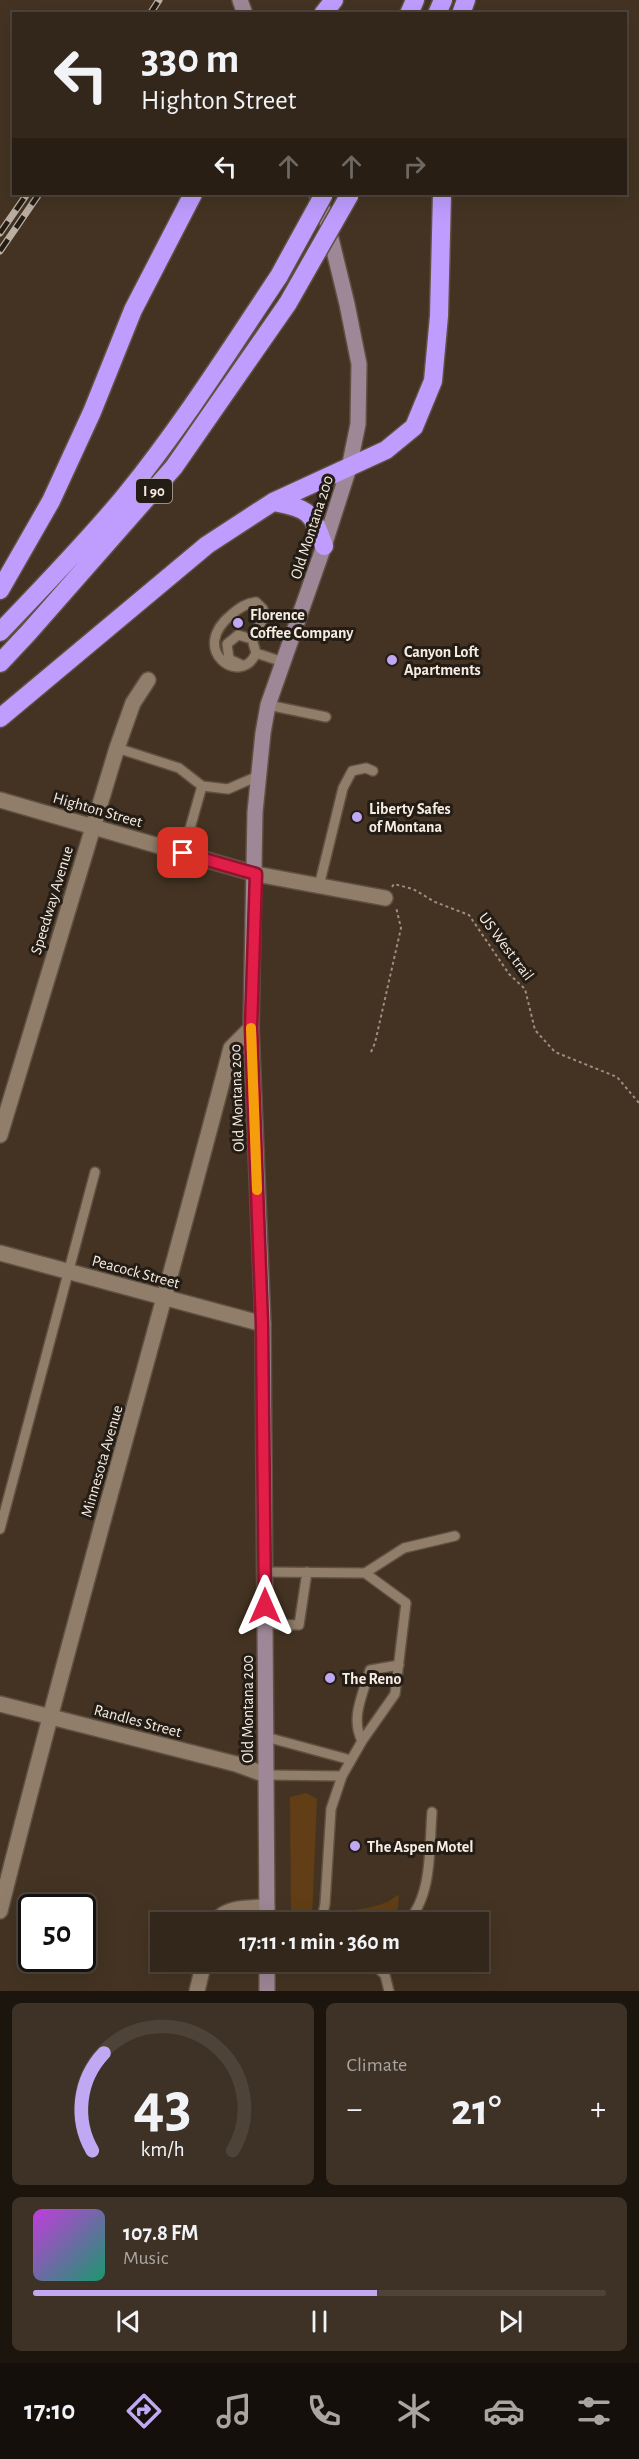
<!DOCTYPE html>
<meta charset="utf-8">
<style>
:root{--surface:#33261a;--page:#3e3227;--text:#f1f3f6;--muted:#a9a5a2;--line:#4e4339;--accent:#c0a8f3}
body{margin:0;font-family:"Alegreya Sans",sans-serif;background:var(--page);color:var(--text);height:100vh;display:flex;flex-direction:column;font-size:22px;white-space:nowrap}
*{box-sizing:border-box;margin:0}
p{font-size:20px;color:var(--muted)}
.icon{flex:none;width:33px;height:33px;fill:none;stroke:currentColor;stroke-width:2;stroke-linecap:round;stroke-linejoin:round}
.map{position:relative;height:1991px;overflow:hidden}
.sheet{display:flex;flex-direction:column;gap:12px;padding:12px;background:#1c150e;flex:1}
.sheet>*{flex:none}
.top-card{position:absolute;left:12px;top:12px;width:615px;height:183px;border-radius:0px;box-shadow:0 6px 24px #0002,0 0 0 2px var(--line);background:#33261a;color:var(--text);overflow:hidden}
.speed{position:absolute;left:18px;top:1894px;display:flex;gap:12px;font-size:30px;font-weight:700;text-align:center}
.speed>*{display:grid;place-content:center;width:78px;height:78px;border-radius:50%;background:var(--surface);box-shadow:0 6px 24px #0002,0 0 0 2px var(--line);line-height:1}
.speed .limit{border:3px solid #111;border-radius:9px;background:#fff;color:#111}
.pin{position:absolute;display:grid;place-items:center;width:51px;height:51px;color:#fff;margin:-26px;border-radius:12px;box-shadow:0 3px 9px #0006}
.me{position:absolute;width:66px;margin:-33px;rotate:0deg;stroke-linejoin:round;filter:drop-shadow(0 0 4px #0008)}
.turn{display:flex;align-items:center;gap:21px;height:126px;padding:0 30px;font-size:27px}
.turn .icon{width:78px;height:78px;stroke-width:2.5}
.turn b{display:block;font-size:42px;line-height:51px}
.lanes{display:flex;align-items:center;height:57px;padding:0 30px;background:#0003;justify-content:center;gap:30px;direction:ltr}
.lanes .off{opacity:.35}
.big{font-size:45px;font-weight:600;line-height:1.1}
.sheet .card{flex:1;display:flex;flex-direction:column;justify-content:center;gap:9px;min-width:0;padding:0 21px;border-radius:9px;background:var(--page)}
.sheet .dial{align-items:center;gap:0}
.dial svg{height:156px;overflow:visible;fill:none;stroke:var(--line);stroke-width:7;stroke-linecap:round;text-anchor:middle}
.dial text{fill:var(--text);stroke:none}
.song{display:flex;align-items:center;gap:18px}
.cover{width:72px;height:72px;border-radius:9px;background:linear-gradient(135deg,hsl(290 70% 55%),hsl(160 70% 35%))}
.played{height:6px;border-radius:3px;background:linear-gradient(90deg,var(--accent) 60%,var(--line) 60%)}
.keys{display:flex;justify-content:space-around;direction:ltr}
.heat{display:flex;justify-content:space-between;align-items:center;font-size:33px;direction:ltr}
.sheet .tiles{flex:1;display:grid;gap:12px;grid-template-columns:1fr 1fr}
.card:last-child{grid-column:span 2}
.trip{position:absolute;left:150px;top:1912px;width:339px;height:60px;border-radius:0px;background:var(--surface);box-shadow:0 6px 24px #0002,0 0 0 2px var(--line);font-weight:600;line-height:60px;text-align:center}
.tab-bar{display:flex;height:96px;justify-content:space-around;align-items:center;background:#140f0a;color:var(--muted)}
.tab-bar .icon{width:42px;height:42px}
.tab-bar .active{color:var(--accent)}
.tab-bar b{font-size:27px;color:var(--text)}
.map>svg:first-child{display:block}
</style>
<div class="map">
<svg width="639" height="1991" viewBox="0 0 639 1991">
<rect width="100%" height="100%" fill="#432"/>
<!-- green -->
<path fill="#613e15" d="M306,1793l11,6 -5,120 -2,4h-19l-1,-126z
M397,1895l2,1 -2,20 -6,7h-61c13,-20 45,-8 67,-28z"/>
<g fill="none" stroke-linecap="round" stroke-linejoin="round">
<defs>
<path id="lane" d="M256,653l27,9
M242,665l-13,-6 -2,-15 11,-9 14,4 4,14c-15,35 -68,-3 -25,-38 8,-7 15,-12 25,-13l7,7 1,8 -12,22
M268,705l58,12
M117,748l62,20 23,18 26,3 30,-13
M183,853l19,-67
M319,886l24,-98 9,-17 14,-3 7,3
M0,1529l95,-357
M264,1572l101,1
M265,1624l34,1 8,-53
M266,1737l85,23
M362,1741c-12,-23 1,-47 8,-71l29,-5
M266,1775l76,1 20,-35 33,-47 11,-91 -41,-30 39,-25 51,-12
M321,1923l4,-19 6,-95 11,-33
M406,1923c27,-26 23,-76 26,-111
M371,1962l14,13 4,16"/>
<path id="street" d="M0,800l256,74 129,24
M0,1135l117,-387 16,-45 15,-23
M0,1253l263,71
M0,1704l236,60 30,11
M0,1911c72,-289 156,-575 231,-863l20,-20
M216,1923c7,-17 35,-15 51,-16
M197,1991l7,-29"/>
<path id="secondary" d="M240,0l5,14
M267,1923l-4,-599 -12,-296 4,-216 8,-79 5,-28 56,-159 25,-78 9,-44 1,-60 -12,-60 -21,-86 -9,-23
M267,1962v29"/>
<path id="highway" d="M323,14l11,-14
M409,14l6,-14
M437,14l6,-14
M461,14l5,-14
M273,502c37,7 39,10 51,44
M0,590l51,-89 41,-89 41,-102 60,-116
M0,632c42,-44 85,-88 124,-135 57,-70 105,-146 155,-221
M0,663l29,-31 145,-165 114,-164
M0,718l207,-173 66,-43 113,-52 28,-23 19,-46 6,-65 3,-122"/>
</defs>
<!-- lane casing -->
<use href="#lane" stroke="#5f5142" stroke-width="12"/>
<!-- street casing -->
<use href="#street" stroke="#5f5142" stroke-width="18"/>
<!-- secondary casing -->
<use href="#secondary" stroke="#5f5142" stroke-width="18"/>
<!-- highway casing -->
<use href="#highway" stroke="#5f5142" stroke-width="21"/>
<!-- path -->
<path stroke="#9c8e80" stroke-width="2" stroke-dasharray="3 3" stroke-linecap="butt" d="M392,887l2,-3 19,5 22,13 34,13 40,59 16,15 10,41 20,22 62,25 22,26
M371,1052l4,-9 26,-115 -5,-21"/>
<!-- lane -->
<use href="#lane" stroke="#917e6a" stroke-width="9"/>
<!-- street -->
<use href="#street" stroke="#917e6a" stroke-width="15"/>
<!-- secondary -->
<use href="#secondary" stroke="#9e8797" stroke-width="15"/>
<!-- highway -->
<use href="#highway" stroke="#be9dff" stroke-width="18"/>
<defs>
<path id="rail" d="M150,14l9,-14
M0,233l27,-39
M0,251l39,-57"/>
</defs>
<!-- rail casing -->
<use href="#rail" stroke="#bbaea2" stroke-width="7"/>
<!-- rail -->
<use href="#rail" stroke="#241d15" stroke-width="4.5" stroke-dasharray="14" stroke-linecap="butt"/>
<defs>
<path id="highway-bridge" d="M279,276l45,-82
M288,303l62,-109"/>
</defs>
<!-- highway-bridge casing -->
<use href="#highway-bridge" stroke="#5f5142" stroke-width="21" stroke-linecap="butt"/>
<!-- highway-bridge -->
<use href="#highway-bridge" stroke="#be9dff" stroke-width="18"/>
</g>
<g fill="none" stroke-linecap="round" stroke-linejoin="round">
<defs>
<path id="route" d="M183,853l73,21 -5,154 11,296 3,282"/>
</defs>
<!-- route casing -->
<use href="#route" stroke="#92132f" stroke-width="15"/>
<!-- route -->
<use href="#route" stroke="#e11d48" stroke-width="10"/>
<!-- slow -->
<path stroke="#f59e0b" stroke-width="10" d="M251,1028l6,162"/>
</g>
<!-- markers -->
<g fill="#c0a8f3" stroke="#241d15" stroke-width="2">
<circle cx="238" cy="623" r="6"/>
<circle cx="392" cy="660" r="6"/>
<circle cx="357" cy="817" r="6"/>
<circle cx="330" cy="1678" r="6"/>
<circle cx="355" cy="1846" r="6"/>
</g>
<g text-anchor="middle" stroke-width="6" stroke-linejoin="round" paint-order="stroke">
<!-- shield labels -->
<rect fill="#241d15" stroke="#b8aea4" stroke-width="1.5" x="136" y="479" width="36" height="24" rx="4.5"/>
<g font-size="15" font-weight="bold" fill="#f7ece2">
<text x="154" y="496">I 90</text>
</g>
<!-- street labels -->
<g font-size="16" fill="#f7ece2" stroke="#241d15">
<text transform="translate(311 527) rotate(-72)" y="6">Old Montana 200</text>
<text transform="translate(98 809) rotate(16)" y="6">Highton Street</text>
<text transform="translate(51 900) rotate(-73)" y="6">Speedway Avenue</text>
<text transform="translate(507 946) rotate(53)" y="6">US West trail</text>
<text transform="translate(236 1098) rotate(-92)" y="6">Old Montana 200</text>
<text transform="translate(136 1271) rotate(15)" y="6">Peacock Street</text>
<text transform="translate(101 1461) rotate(-74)" y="6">Minnesota Avenue</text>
<text transform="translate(247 1709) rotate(-90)" y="6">Old Montana 200</text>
<text transform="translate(138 1720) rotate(15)" y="6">Randles Street</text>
</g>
<!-- poi labels -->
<g font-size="16" font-weight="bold" fill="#f7ece2" stroke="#241d15" text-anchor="start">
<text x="250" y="620">Florence<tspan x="250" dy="18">Coffee Company</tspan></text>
<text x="404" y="657">Canyon Loft<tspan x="404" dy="18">Apartments</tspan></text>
<text x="369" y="814">Liberty Safes<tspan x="369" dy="18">of Montana</tspan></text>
<text x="342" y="1684">The Reno</text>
<text x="367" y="1852">The Aspen Motel</text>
</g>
</g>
</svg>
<div class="speed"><div class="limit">50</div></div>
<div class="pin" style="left:183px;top:853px;background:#d93025"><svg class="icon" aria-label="arrive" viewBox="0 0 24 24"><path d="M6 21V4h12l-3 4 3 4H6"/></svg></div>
<svg class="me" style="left:265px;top:1606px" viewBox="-20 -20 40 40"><path d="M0-17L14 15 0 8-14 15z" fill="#e11d48" stroke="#fff" stroke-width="4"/></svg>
<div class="trip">17:11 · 1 min · 360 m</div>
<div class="top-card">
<div class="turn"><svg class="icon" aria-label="left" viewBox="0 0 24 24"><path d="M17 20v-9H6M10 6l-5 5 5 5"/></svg><div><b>330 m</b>Highton Street</div></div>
<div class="lanes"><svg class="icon" aria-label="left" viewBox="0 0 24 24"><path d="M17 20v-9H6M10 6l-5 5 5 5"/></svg><svg class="icon off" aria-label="ahead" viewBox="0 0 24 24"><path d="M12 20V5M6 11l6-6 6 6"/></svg><svg class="icon off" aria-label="ahead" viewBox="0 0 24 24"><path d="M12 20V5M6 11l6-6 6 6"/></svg><svg class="icon off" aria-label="right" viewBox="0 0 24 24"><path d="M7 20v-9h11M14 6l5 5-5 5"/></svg></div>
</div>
</div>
<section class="sheet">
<div class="tiles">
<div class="card dial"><svg viewBox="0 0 100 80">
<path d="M14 69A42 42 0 1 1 86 69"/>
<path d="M14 69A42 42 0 0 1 20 19" stroke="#c0a8f3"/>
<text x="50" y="56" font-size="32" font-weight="700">43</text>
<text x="50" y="72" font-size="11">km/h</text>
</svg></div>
<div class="card"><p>Climate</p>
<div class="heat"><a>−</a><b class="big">21°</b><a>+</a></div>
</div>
<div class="card">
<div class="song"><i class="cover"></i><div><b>107.8 FM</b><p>Music</p></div></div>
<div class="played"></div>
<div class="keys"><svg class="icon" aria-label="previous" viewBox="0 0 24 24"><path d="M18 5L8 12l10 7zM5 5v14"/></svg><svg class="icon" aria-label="pause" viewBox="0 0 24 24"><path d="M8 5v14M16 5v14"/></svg><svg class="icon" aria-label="next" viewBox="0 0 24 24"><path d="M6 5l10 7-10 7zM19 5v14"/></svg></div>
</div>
</div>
</section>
<nav class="tab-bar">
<b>17:10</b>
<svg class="icon active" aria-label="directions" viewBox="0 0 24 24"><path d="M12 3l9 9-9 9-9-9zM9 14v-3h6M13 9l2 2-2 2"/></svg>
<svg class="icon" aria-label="music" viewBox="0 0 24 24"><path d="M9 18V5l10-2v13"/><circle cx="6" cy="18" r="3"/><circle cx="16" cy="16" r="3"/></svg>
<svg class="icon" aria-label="phone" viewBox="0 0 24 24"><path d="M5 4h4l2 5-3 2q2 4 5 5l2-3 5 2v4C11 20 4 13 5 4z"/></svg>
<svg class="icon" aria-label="climate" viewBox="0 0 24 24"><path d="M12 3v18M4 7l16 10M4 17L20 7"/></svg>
<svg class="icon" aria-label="car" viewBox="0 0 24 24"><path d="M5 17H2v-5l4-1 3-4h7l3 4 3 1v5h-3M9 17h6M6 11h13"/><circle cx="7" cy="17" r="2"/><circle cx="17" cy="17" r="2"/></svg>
<svg class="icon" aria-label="filters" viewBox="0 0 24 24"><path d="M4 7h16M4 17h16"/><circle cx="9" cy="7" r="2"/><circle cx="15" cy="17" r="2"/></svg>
</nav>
